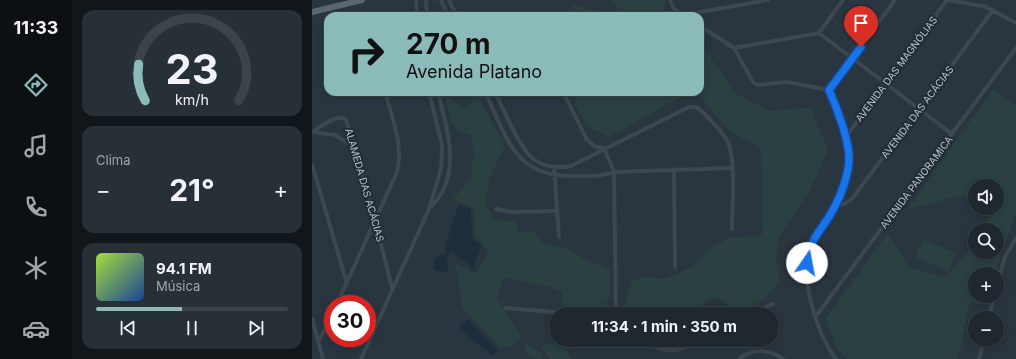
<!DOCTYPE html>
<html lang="pt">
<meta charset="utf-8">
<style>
:root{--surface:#1f282f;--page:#273037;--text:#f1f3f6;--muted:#a1a6aa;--line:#3c444b;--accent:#8bbbb9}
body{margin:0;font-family:Inter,sans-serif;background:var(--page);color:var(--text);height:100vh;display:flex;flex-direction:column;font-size:15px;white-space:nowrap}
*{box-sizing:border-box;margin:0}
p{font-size:13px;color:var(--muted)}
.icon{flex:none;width:22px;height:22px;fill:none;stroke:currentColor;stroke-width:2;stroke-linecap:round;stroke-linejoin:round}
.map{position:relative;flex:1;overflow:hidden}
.side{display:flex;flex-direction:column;gap:10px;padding:10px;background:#11161a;width:240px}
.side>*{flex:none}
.guide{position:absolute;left:12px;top:12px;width:380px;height:84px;border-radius:12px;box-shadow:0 2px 10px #0003,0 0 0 1px var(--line);background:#8bbbb9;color:#111;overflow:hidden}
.tools{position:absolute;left:656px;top:179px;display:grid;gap:8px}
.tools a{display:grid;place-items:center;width:36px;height:36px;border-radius:50%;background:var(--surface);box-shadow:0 2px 10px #0003,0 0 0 1px var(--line);font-size:20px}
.speed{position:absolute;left:12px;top:295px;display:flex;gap:8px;font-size:20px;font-weight:700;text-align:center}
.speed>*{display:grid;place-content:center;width:52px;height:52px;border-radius:50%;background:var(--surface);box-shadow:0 2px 10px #0003,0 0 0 1px var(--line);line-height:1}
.speed .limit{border:6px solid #d22;background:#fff;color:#111}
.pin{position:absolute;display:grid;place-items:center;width:34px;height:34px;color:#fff;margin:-41px -17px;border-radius:50% 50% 50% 0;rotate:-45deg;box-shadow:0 0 4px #0007}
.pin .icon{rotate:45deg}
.me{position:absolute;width:44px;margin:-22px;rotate:12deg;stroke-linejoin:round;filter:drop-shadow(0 0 3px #0008)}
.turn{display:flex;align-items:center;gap:14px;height:84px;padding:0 16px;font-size:18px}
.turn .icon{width:52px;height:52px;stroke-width:2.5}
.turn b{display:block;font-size:28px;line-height:34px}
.big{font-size:30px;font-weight:700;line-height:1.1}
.side .widget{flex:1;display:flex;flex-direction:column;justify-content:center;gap:6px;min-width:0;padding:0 14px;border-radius:12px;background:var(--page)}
.side .dial{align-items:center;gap:0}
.dial svg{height:104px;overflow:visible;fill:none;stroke:var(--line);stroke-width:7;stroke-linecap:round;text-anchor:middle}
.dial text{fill:var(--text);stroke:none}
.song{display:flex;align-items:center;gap:12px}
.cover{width:48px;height:48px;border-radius:6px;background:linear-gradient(135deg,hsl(80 70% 55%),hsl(220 70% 35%))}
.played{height:4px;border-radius:2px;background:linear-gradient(90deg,var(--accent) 45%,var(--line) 45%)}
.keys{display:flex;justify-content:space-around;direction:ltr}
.heat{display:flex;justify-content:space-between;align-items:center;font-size:22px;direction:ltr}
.trip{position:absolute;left:237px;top:307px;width:230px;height:40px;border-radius:20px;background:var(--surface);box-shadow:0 2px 10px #0003,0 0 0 1px var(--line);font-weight:700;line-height:40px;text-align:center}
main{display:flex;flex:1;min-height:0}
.menu{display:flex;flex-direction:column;width:72px;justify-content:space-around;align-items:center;background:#0c1013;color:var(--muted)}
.menu .icon{width:28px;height:28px}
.menu .on{color:var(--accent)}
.menu b{font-size:18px;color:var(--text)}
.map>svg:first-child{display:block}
</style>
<main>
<nav class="menu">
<b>11:33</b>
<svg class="icon on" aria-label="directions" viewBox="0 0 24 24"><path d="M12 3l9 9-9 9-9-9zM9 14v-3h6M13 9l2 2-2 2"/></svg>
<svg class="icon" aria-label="music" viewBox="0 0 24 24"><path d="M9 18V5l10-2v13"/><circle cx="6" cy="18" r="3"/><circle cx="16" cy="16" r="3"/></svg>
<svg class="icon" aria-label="phone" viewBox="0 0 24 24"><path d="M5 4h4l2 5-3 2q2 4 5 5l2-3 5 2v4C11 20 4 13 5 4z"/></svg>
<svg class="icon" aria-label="climate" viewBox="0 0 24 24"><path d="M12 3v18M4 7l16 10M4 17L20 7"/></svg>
<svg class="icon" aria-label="car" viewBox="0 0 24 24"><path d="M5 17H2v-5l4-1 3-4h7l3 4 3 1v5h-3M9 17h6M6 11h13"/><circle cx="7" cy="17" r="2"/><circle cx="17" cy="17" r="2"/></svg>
</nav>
<section class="side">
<div class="widget dial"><svg viewBox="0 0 100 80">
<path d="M14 69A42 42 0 1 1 86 69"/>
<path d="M14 69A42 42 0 0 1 9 41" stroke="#8bbbb9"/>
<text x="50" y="56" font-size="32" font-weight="700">23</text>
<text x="50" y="72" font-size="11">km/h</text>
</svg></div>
<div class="widget"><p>Clima</p>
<div class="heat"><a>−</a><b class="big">21°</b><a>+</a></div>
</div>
<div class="widget">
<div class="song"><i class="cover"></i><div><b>94.1 FM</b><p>Música</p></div></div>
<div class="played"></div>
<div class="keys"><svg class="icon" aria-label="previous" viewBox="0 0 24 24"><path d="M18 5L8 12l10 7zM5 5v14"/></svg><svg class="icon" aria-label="pause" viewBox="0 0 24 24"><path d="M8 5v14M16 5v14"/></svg><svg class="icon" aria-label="next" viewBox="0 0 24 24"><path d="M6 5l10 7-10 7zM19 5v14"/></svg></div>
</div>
</section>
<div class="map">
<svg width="704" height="359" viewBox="0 0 704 359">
<rect width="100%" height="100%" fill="#29353f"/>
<!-- green -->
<path fill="#2b4040" d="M299,0h54v16h-44z
M260,4l47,12h-53z
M388,52l8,2 29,40 32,17 42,-4 17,44 -20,43 -29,43 -3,24 4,20 -19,21 -22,10 -23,-15 -34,17h-53c-6,-10 -1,-23 3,-33l14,-4 19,2 27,-12 19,-19 17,-10 34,-3 -1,-87 -32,-17 -33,-39h4z
M681,89l23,16v108l-21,61h-20v22h13l-3,9 -15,-2 -12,56h-111l-10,-10 -12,-30 63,-86 21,34 37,10 29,-34v9h22v-22h-14l9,-22h5v-22h-22v13l-16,-3 -52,14z
M266,92h113l-82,45 -22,-11 -12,-22z
M165,94l28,51c-10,23 -29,52 -11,75l22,1 2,11h17l7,10 28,8 16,10 24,9v26l-6,14 -42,-4v-13l-15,-6 -44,-8 -6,20 24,38 -9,11h-12l-38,-39 -7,-45 21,11 12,-22 -13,-18 -2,-26 -20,-9 18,-21 2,-23 -1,-19 -15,-6 -7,-11 -5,-23 21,12z
M611,239l33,14 -7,18 -34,-14z
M249,340l11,19h-23l-8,-13z
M215,344l17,11 -3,4h-6l-12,-9z"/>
<!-- water -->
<path fill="#1d2d3c" d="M146,205l12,3 3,32 8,4 -8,26 -7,-9 -6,-2 -7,-7h-4l-2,5 1,14 -5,1 -8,-2 -1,-10 8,-7 3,2 2,-3 -3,-1z
M156,319l30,31 -5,6 -31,-25 -3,-5z"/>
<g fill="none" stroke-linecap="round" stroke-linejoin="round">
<!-- street -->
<path stroke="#3d474f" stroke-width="4" d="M104,0l1,16
M114,0l1,16
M129,0l7,16
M137,0l8,16
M358,0l4,9 10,7
M637,0l37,7 30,16
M371,15l85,-15
M388,26l34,22 19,34 4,3 30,-3 42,8c8,17 22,56 20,74 -2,13 -8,32 -15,43 -7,12 -17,23 -23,36 -14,30 6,91 25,116
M507,33l133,101
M507,33l24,-33
M422,48l85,-15
M517,90l66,-90
M173,92c22,45 28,84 87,84 15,0 28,1 42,-4l118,-4
M183,92c8,16 24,55 37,66 10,8 26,11 39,8l118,-59h7c10,7 29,27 33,38 7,20 3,61 3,84
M251,92l24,48 9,7 8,1 10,24 2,141
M0,132c9,-5 24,-19 34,-12l29,100 17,68
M0,132l23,3 18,11
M533,138l102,-138
M0,164l35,120
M242,167l5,70
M362,169l1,98
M523,206l9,-2 8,-5 141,-189
M119,207c32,-33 16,-76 7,-115
M184,209l17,3 44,-1
M685,285l8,-28 11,-19
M25,304l60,-132c7,-26 -5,-54 -12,-80
M194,308l72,6
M298,314h8
M440,314l20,-10
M504,316l200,-268
M677,318l5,-22
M0,319l11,40
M328,340c26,14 36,13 61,0
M6,342l15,-29
M49,359l68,-150 12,-40 1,-24 -13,-53
M427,359c13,-11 31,-10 44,0
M667,359l5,-19"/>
<!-- primary -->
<path stroke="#5b666f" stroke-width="6" d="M0,12l50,-12"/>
</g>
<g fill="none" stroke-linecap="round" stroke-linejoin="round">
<defs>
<path id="route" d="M495,263c4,-29 17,-34 28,-57 7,-13 13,-31 14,-45 1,-19 -12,-53 -20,-71l32,-43"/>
</defs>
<!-- route casing -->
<use href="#route" stroke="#114b97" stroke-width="10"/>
<!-- route -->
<use href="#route" stroke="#1a73e8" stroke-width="7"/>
</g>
<g text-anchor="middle" stroke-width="4" stroke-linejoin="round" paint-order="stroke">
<!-- street labels -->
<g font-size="10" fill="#bac2c9" stroke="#222c34">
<text transform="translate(584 69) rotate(-53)" y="4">AVENIDA DAS MAGNÓLIAS</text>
<text transform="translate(605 112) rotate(-53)" y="4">AVENIDA DAS ACÁCIAS</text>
<text transform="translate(604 182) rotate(-53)" y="4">AVENIDA PANORAMICA</text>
<text transform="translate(53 185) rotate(74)" y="4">ALAMEDA DAS ACÁCIAS</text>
</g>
</g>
</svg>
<div class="tools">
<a><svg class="icon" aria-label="sound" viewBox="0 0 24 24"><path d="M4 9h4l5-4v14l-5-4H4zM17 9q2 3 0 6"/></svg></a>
<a><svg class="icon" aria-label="search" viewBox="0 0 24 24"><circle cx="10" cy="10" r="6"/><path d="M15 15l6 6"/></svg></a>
<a>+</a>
<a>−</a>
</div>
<div class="speed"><div class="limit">30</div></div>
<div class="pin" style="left:549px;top:47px;background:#d93025"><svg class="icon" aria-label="arrive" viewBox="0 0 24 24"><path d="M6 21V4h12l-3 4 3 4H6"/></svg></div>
<svg class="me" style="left:495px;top:263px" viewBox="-20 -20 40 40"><circle r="19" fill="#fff"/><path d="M0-13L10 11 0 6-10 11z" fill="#1a73e8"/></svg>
<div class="trip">11:34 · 1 min · 350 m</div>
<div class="guide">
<div class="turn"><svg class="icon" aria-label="right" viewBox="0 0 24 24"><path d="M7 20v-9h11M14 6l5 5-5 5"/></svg><div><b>270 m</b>Avenida Platano</div></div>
</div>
</div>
</main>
